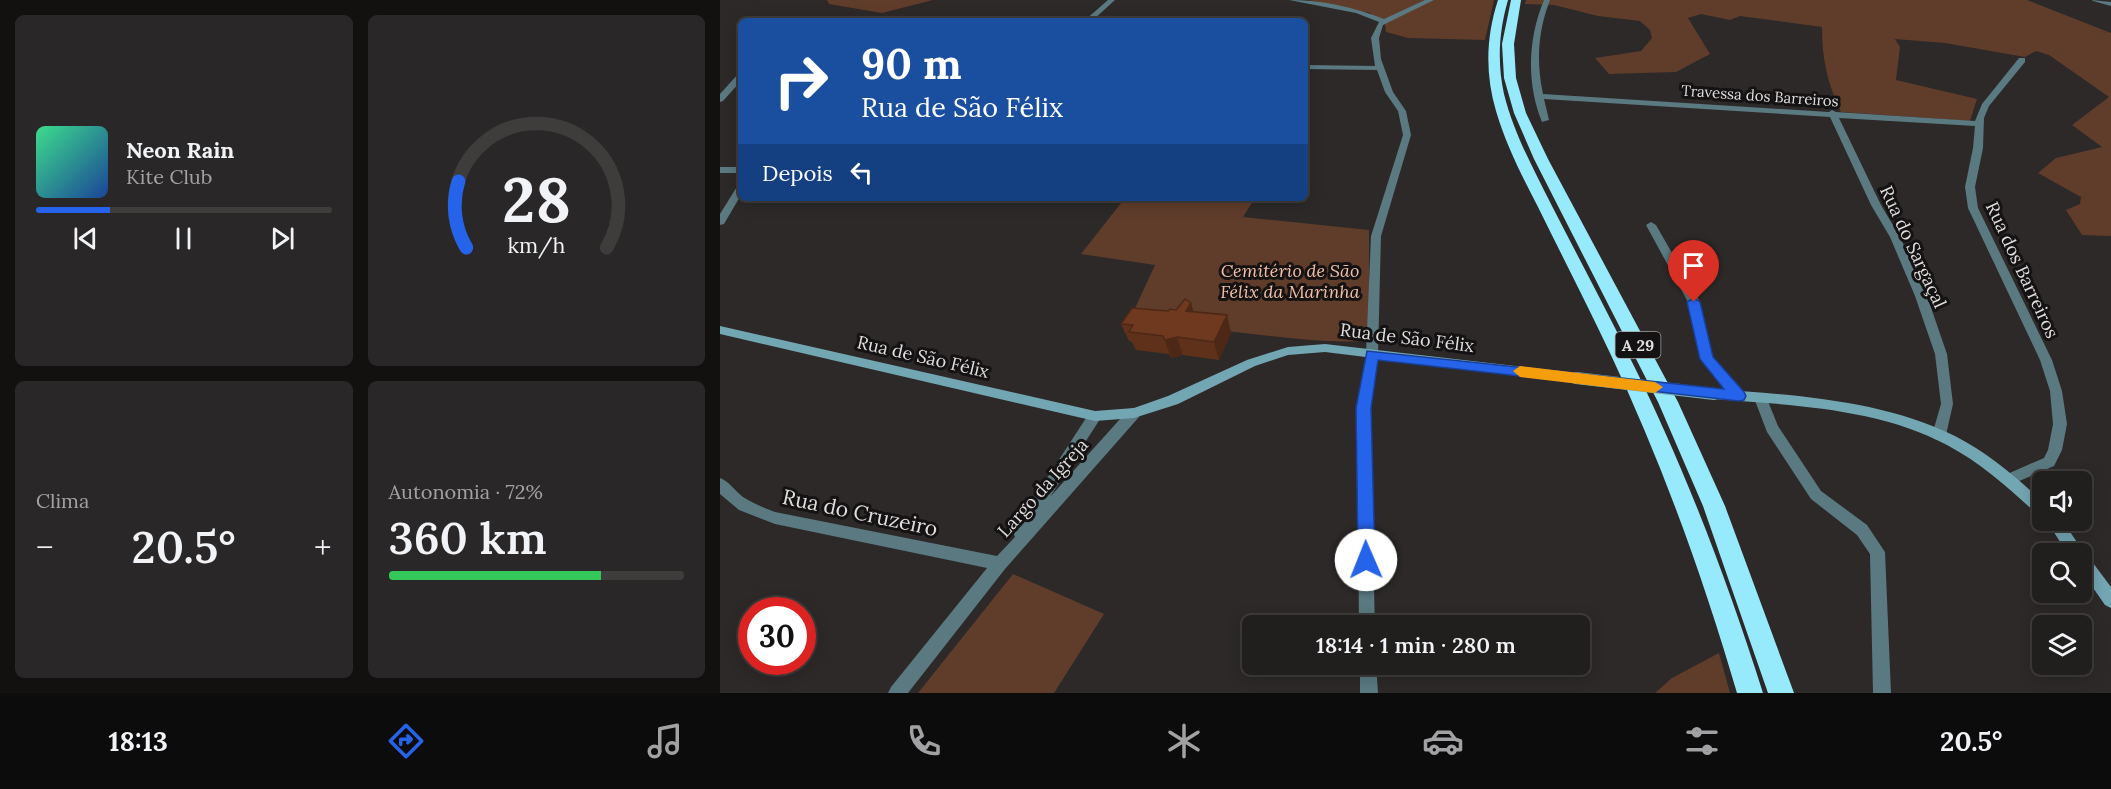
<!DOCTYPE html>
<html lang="pt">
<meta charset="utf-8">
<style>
:root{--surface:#211f1e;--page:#292727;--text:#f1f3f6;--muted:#a2a2a4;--line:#3e3d3c;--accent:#2563eb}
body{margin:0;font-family:Lora,serif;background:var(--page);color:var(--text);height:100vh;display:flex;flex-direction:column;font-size:22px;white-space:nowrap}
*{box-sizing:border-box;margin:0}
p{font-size:20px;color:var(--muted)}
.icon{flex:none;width:33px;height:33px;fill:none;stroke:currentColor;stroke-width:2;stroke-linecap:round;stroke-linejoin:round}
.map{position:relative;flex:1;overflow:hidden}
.drawer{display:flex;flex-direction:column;gap:15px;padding:15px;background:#121110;width:720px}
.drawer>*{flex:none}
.top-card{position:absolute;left:18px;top:18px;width:570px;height:183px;border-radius:9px;box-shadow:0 3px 15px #0003,0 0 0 2px var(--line);background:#1a4fa0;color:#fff;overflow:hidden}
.tools{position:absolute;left:1312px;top:471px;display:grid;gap:12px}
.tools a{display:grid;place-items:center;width:60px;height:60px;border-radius:9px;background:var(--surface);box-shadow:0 3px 15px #0003,0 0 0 2px var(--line);font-size:30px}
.speed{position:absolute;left:18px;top:597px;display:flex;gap:12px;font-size:30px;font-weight:700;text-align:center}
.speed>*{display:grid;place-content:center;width:78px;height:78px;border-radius:50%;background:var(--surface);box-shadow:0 3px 15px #0003,0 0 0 2px var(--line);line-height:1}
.speed .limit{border:9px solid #d22;background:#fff;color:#111}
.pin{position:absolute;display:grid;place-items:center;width:51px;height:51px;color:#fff;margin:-62px -26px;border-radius:50% 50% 50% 0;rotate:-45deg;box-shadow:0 0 6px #0007}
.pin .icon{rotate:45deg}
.me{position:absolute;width:66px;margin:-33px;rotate:359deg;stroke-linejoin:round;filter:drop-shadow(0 0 4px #0008)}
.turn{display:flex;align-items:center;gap:21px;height:126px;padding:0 24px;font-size:27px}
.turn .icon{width:78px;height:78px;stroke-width:2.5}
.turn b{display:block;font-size:42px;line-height:51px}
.then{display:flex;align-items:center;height:57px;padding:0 24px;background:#0003;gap:12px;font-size:22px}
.big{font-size:45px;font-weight:600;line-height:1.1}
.drawer .tile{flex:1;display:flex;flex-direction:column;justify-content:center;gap:9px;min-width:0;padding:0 21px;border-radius:9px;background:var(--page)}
.drawer .dial{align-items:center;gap:0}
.dial svg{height:156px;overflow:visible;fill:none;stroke:var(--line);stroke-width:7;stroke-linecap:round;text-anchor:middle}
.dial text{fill:var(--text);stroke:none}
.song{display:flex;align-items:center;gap:18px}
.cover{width:72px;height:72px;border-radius:9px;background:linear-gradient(135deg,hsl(150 70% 55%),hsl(220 70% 35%))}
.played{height:6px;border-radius:3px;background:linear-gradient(90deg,var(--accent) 25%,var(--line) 25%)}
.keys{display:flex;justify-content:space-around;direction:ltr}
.heat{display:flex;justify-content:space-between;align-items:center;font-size:33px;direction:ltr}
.charge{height:9px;border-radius:4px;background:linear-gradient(90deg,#34c759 72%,var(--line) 0)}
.drawer .tiles{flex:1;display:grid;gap:15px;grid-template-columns:repeat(2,1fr)}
.trip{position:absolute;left:522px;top:615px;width:348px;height:60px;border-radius:9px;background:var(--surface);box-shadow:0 3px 15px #0003,0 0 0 2px var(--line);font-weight:600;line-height:60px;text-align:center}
.menu{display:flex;height:96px;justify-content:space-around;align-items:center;background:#0d0c0c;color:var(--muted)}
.menu .icon{width:42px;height:42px}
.menu .current{color:var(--accent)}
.menu b{font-size:27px;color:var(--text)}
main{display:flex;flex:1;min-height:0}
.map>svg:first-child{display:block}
</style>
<main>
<section class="drawer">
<div class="tiles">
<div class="tile">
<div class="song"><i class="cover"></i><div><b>Neon Rain</b><p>Kite Club</p></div></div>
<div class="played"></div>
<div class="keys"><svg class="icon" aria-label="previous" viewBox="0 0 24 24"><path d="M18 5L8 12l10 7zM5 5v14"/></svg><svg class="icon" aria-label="pause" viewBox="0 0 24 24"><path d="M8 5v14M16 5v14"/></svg><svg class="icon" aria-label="next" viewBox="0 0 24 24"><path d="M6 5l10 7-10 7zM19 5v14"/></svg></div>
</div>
<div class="tile dial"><svg viewBox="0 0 100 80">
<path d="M14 69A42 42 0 1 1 86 69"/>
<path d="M14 69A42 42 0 0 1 10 35" stroke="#2563eb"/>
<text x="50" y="56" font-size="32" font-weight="700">28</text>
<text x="50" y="72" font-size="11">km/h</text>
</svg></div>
<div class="tile"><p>Clima</p>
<div class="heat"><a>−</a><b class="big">20.5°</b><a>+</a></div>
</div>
<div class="tile"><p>Autonomia · 72%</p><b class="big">360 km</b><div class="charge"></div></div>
</div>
</section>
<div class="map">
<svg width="1391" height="693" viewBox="0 0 1391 693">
<rect width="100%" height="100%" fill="#2c2928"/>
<!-- green -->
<path fill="#603c2b" d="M107,0h106l-51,13 -53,-9z
M587,0h187l-9,40 -77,-2 -22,-6 -1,-8 -15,-11z
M806,0h501l84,33v203l-29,-1 -16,-25 14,-6 1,-7 -43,-24 18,-15 46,-11 -30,-22 37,-28 -60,-42 -13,-4 -11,6 -80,-14 -50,-4 5,8 -4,33 81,19 -7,22 -129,-9c-14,-29 -19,-54 -19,-85l-82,-11 -10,4 -29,-6 -13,4 22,36 -34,18 -67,2 -14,-16 46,-7 11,-13 -2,-8 -10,-9 -42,-5 -44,-11 -29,-1z
M405,198h130l-12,19 126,13v105l-5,6c-58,3 -114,-10 -171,-12 -23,-1 -46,6 -69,3l31,-67 -74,-11z
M293,574l91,40 -50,79h-136z
M999,653l11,40h-75l17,-15z"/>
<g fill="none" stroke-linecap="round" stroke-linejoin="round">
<!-- street -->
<path fill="#5a7981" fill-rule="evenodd" d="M388,0h7l-23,21h-8z
M569,0c32,0 65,7 95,19l41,-19h9l-51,25 -4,13 2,21 12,33 13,19 5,24 -30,101 -3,118 -9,54 6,218h-16l-2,-218 9,-54 5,-118 32,-101 -5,-24 -13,-19 -8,-22 -72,-1v-4l70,1 -4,-28 8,-16 -23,-9z
M824,0h6c-12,31 -14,61 -7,94l286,18 3,-2 4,2 139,9 7,-17 37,-46h6v4l-36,44 -5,12 -1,30 -8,39 3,21 74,152 10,31 5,33 -5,26 -8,16 -44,19 -5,-2 -2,-4 2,-4 39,-17 4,-8 5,-26 -3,-33 -10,-31 -72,-152 -3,-21 8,-39 2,-22 -136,-8 42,87 19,32 27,59 20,58 6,50 -7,31 -2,4 -5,1 -5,-1 -2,-4 9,-31 -6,-50 -20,-58 -25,-59 -19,-32 -41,-88 -286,-18 5,21 -7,2c-16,-39 -14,-84 2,-122z
M1372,0l19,2v4l-18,-5z
M18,74h3v7l-18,20 -3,1v-8z
M0,167h21v6h-21z
M21,184v11l-17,29 -4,1v-11l18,-29z
M931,222l5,3 44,77 13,55 30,36 2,3 -2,3h-8l-34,-40 -13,-57 -42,-77z
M1040,393l5,1 13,32 43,65 46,34 18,27 6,141h-18l-3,-139 -13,-19 -46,-36 -44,-67 -13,-34 1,-4z
M414,408l5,1 1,4 -1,4 -134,152 -97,124h-20l3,-6 96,-119 -212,-44 -36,-14 -19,-16v-16c9,3 15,13 23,19 10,6 21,11 32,15l222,44 18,-19 -2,-5 2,-5 75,-115 5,-1 5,1 2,4 -52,81 79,-88z
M640,664h16l2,29h-18z"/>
<!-- secondary -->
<path fill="#73a6b3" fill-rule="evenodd" d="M0,326l375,85 39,-3 34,-12 79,-36 41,-13 37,-3 251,29 4,2 2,3 -2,3 -4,2 -251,-31 -37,3 -33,11 -77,38 -44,14 -39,3 -375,-87z
M994,389c80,6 168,11 241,47 33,17 61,41 88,66v15l-5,-2c-28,-26 -57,-52 -91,-70 -69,-37 -156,-40 -233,-46l-4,-2 -2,-3 2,-3z
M1326,520h16l23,34 2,1 24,32v21l-6,-3 -23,-33v-18h-14z"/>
<!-- highway -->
<path fill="#97e9fc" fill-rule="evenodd" d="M778,0h10c-9,31 -11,62 -4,94 10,40 30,76 48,112 25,49 51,97 75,146 55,109 99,224 136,341h-26c-34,-116 -75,-230 -127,-340 -23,-49 -48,-97 -72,-146 -16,-31 -32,-62 -42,-96 -11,-37 -10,-74 2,-111z
M791,0h10l-7,44 2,34 10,35 22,46 130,243 47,104 69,187h-26l-65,-187 -45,-104 -124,-243 -20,-46 -10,-35 -2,-34z"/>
<!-- secondary-bridge -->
<path stroke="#73a6b3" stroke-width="12" d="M856,378l138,16"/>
</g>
<!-- wall -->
<path fill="#5f311b" d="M471,303l2,9 34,3 4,18 -12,27 -36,-5 -12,3 -2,-4 -33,-4 -4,-8 -3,-1 -8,-17 55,-14z"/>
<!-- shaded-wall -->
<path fill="#4d2816" d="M471,303l5,18 -10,-10z
M507,315l4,18 -12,27 -5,-18z
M457,337l6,18 -12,3 -6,-18z"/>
<!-- building -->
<path fill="#6e391f" stroke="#4d2816" stroke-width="1.5" d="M465,299l6,4 -5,8 41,4 -13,27 -37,-5 -12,3 -2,-4 -34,-4 4,-7 -12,-1 11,-16 36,3 2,-2 6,1z"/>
<!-- route -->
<path fill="#2563eb" stroke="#184099" stroke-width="1.5" d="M974,298l6,4 13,55 31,35 2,4 -2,4 -5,1 -361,-41 -7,48 4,152 -3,6 -6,2 -6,-2 -2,-6 -2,-152 11,-57 357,38 -24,-30 -13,-57z"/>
<!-- slow -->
<path fill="#f59e0b" d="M800,366l135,16 8,5 -8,6 -135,-16 -7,-6z"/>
<g text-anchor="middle" stroke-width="6" stroke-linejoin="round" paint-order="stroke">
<!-- far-street labels -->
<g font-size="15" fill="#dfdedd" stroke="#141212">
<text transform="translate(1040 96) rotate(4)" y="5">Travessa dos Barreiros</text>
</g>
<!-- shield labels -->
<rect fill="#141212" stroke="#a2a1a0" stroke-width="1.5" x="895.5" y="332" width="45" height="26" rx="4.5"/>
<g font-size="16" font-weight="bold" fill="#dfdedd">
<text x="918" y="351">A 29</text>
</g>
<!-- street labels -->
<g font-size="18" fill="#dfdedd" stroke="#141212">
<text transform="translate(1193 247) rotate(65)" y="6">Rua do Sargaçal</text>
<text transform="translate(1302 270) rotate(65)" y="6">Rua dos Barreiros</text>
<text transform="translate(687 338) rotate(7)" y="6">Rua de São Félix</text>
<text transform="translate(203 357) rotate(13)" y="6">Rua de São Félix</text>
<text transform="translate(323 488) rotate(-48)" y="6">Largo da Igreja</text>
</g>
<!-- park labels -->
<g font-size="18" font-style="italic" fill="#f3bfa7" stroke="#141212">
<text x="570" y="277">Cemitério de São<tspan x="570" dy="21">Félix da Marinha</tspan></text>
</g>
<!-- near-street labels -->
<g font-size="21" fill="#dfdedd" stroke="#141212">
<text transform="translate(140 513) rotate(12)" y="7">Rua do Cruzeiro</text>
</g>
</g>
</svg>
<div class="tools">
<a><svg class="icon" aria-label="sound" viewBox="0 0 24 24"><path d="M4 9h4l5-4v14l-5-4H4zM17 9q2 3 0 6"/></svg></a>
<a><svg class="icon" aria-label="search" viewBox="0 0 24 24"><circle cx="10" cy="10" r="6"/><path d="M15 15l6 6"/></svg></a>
<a><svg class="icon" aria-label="layers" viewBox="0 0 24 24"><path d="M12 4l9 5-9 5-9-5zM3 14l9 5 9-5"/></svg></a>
</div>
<div class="speed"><div class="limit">30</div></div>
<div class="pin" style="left:974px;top:302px;background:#d93025"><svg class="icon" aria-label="arrive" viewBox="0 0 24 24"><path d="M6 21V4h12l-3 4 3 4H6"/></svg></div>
<svg class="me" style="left:646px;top:560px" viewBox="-20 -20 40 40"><circle r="19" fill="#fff"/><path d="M0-13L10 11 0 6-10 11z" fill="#2563eb"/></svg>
<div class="trip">18:14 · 1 min · 280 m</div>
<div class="top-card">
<div class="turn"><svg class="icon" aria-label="right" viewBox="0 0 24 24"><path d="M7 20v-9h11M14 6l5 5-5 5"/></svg><div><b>90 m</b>Rua de São Félix</div></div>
<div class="then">Depois<svg class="icon" aria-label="left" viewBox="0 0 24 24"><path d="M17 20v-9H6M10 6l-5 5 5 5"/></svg></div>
</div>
</div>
</main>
<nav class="menu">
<b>18:13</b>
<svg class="icon current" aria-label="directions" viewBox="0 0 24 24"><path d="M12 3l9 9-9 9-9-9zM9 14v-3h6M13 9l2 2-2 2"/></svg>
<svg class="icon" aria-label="music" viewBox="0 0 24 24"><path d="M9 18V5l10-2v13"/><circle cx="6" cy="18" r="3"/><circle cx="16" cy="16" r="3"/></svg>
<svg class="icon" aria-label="phone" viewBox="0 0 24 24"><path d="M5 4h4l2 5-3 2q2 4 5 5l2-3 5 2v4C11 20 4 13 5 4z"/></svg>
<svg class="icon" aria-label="climate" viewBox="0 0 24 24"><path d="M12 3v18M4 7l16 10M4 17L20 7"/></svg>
<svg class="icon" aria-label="car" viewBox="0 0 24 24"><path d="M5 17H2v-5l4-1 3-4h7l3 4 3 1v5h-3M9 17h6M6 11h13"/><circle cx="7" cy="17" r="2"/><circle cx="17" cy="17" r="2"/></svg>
<svg class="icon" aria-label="filters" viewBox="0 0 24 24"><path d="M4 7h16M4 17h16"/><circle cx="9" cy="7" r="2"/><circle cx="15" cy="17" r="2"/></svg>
<b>20.5°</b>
</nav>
